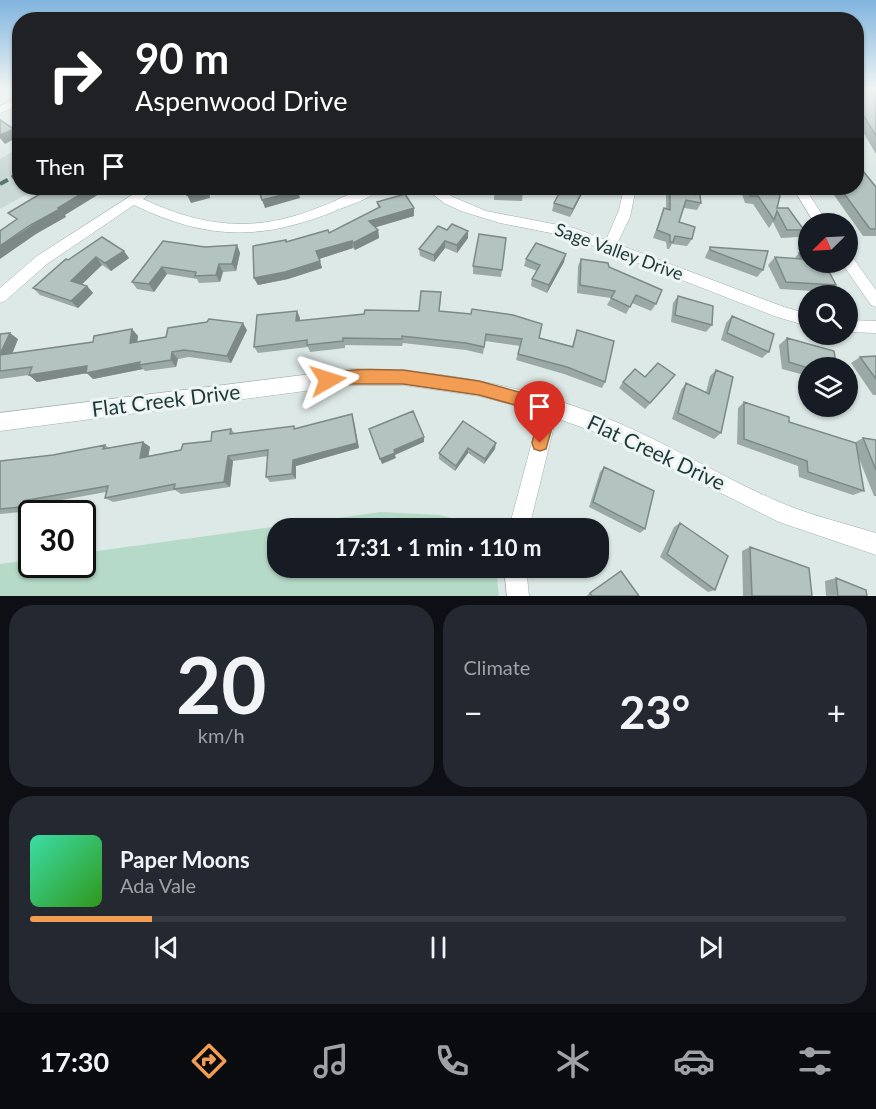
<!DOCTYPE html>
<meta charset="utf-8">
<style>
:root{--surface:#171b24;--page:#242831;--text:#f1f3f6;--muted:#9ea1a6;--line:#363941;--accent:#f29d53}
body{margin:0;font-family:Lato,sans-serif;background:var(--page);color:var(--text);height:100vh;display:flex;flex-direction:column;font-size:22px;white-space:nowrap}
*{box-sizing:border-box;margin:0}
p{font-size:20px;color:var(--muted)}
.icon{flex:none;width:33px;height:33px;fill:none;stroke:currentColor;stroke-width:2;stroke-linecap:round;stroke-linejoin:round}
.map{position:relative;height:596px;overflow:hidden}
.drawer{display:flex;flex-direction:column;gap:9px;padding:9px;background:#0d0f14;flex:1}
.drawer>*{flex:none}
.hud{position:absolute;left:12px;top:12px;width:852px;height:183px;border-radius:24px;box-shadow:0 2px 4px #0004;background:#202124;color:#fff;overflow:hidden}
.needle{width:39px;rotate:246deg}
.buttons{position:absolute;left:798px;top:213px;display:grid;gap:12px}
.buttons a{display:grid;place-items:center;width:60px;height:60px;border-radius:50%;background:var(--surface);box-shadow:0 2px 4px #0004;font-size:30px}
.speed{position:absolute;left:18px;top:500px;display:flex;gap:12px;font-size:30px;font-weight:700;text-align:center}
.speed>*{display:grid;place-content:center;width:78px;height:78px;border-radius:50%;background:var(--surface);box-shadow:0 2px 4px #0004;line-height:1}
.speed .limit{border:3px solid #111;border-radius:9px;background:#fff;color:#111}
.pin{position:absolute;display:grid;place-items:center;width:51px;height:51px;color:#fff;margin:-62px -26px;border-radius:50% 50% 50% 0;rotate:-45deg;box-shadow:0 0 6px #0007}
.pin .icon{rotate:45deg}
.me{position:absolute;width:66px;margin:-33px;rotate:84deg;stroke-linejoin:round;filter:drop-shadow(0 0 4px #0008)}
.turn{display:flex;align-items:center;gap:21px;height:126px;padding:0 24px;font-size:27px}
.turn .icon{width:78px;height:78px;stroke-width:2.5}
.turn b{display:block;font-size:42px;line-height:51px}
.then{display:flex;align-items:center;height:57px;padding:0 24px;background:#0003;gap:12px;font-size:22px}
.big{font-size:45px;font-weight:700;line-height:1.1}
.drawer .tile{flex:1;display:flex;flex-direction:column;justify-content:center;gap:9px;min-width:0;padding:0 21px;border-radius:24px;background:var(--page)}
.drawer .dial{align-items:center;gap:0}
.dial b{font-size:78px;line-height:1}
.song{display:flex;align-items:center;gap:18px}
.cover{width:72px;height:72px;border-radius:9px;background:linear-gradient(135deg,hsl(160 70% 55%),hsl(110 70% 35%))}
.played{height:6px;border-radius:3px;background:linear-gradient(90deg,var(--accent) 15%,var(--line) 15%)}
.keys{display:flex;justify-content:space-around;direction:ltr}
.heat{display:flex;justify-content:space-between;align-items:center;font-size:33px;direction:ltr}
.drawer .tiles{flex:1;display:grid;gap:9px;grid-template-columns:1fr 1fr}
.tile:last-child{grid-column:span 2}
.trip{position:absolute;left:267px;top:518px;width:342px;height:60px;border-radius:24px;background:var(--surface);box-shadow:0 2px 4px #0004;font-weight:700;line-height:60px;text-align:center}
.dock{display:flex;height:96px;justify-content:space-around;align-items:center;background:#090b0e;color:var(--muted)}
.dock .icon{width:42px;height:42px}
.dock .selected{color:var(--accent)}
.dock b{font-size:27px;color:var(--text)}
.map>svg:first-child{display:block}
</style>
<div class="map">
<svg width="876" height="596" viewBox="0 0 876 596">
<rect width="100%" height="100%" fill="#dde9e6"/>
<!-- built -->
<path fill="#cbd9d6" d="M19,148l1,40h18l-38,21v-50z"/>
<!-- green -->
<path fill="#b5dbc8" d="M381,512l59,3 47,13h-209v39h218l3,29h-499v-32l31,-4 1,4h50l1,-11z"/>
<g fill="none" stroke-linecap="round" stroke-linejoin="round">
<defs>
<path id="minor" d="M20,98v7l-20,8v-7z
M143,188h14l-14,11c62,29 113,34 177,8 20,-7 40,-21 60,-19 -9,11 -31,17 -45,23 -74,30 -129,29 -201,-6l-87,59 -42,37 -5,2v-15l37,-32z
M425,188h14l14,9 33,14 88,17 32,12 13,-30 5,-22h12l-6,29 -13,27 167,63 24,7v12l-31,-9 -206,-80 -71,-14 -39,-12 -17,-8z
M793,188h12l23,36h-13z
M848,257l5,1 23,32v17l-5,-2 -30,-43h7z
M848,320l28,1v12l-28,-1z
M351,369c93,0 185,19 270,55 57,25 111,59 168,82 28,11 58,18 87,27v22l-97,-33 -168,-84 -55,-20 -27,110h-20l31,-116 -61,-16 -76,-11h-52l-351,46v-18z
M504,567h22l3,29h-22z"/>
</defs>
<!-- minor casing -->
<use href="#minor" stroke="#a0b0ae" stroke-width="1"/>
<!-- minor -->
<use href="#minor" fill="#fff" fill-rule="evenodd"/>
<!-- rail -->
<path stroke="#597473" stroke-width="4" stroke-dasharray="9 4.5" stroke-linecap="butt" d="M0,184l20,-11"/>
</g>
<!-- wall -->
<path fill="#9aa9a5" d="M856,89l20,1v64l-20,-34z
M863,171l13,16v49h-13l-34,-48h27z
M495,188h28l-1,13 -28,-1z
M585,188l-15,29 -18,-6 2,-8z
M666,188h33l2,15 -4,7 -13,-2 -5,14 13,17 -5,7 -15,-2 -3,5h-2l-1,-7 -13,-4 8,-22 3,-8 2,1z
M740,188h36l1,20 27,22 -6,7 -17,1 -8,-16 -4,6 -16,-24 -8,-1z
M377,202l37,14 -39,11 3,3 1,8 -24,12 -2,-2 -34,11 3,9 -34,11 -30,6 -4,-7 33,-36 42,-9 49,-25z
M447,230l21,1v7l-11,15 -12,-5 -11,14 -14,-6 -1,-7z
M102,237l27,21 -18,13 -9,-6 -20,19 5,2 6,7 -15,15 -38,-13 -7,-7 35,-28z
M506,238l-5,39 -28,-3v-8z
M163,241l42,6 32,-2 3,8 -4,18 -13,1 -3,10 -21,1 -2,-4 -30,-5 -13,18 -17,-3 -5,-7z
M710,247l53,23 -6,7 -52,-19 1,-3z
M799,253l37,32 -7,7 -49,-3 -12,-24 7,-8 19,2z
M526,259l38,3 -17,31 -16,-7 1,-7 5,-8 -13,-5z
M581,259l75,45 -5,7 -19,-8 -6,11 -19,-9 4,-7 -34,-5 1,-27z
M678,296l34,29 -6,7 -35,-10 2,-19z
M441,299l-2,12 133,35 5,-16 28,52 -3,6 -38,-14 -48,-14 4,-14 -35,-5 -2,13 -17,-4 -63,-7 -1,3 -57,-1v3l-35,4 -2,-5 -50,6 -4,-6 46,-29 -1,3 120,-10z
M732,316l37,36 -7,6 -41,-18 5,-17z
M132,329l6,7 -1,6 110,-12 -16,33 -42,-6 -11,2 -2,8 -31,4 -2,-2 -50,10 -6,-6 -50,9 -8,-7 -29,4v-45l18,5 -6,14 81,-11z
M787,338l21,30v8l-26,-7 -3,-24z
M876,356v39h-3l-22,-32 9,-6z
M716,370l5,63 -7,6 -42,-20 9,-29 5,-7 20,9 4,-16z
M645,377l25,5 -25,27 -26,-21 4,-6z
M744,402l45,20 65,21 9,-5 13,2v56h-2l-16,-40 6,35 -11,4 -54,-18 -1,-11 -61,-22 1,-36z
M354,420l5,28 -63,18v13l-26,3 -4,-5 2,-21 -35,5 -3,26 -49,7 -6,-4 -62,12 -8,-4 1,-6 -72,13 -3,6 -31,3v-53l53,-6 52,-10 4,3 34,-6 7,5 -2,9 33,-6 30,-9 20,-12 4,5 61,-5z
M463,421l32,28 -11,15 -16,-11 -13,18 -16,-12v-6z
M604,467l41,62 -5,4 -51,-26 11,-35z
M680,523l35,67 -7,2 -48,-35 14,-30z
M750,547l62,49h-69l-1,-45z
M621,571l18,25h-53l30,-22z
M836,578l31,18h-41l-1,-15z"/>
<!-- shaded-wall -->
<path fill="#7d8986" d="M14,129l6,6v1l-15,8 -5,-6v-3z
M91,188h18l-44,27 1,2 -30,17 -36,25v-13l58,-38z
M206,188h11v1l-8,2 1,7 -19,5 -4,-8z
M584,188h1l-15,29 3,-8z
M298,191l2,7 -35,10 -3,-8z
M414,208v8l-44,13 -1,-8z
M378,230l1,8 -24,12 -2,-7z
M468,231v7l-11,15v-8z
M352,241l1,7 -34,11 -3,-8z
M445,241v7l-11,14v-7z
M237,245l3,8 -4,18 -4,-7z
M124,251l5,7 -18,13 -6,-8z
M566,254l-2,8 -17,31 2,-8z
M96,257l6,8 -24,23 -7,-7z
M320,261l2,7 -34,11 -30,6 -4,-7z
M219,264l4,8 -3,10 -4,-7z
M162,267l5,7 -13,18 -5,-8z
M87,286l6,7 -15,15 -7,-7z
M297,311l3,7 -1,10 -3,-7z
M243,323l4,7 -16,33 -4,-7z
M132,329l6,7 -2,14 -6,-7z
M10,333l8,6 -9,23 -9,-7v-1z
M172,352l6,7 -2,8 -5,-7z
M140,362l-1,3 4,4 -50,10 -6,-6 -50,9 -8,-7 58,-9z
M352,414l7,34 -63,18v13l-4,-5 1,-14z
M424,437v5l-29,13 1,3 -14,6 -2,-5 14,-9z
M143,442l7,5 -3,16 -7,-5z
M496,443l-1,6 -11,15 1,-5z
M468,448v5l-13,18 1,-5z
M228,456l5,5 -3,26 -6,-5z
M23,501l11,4 -3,6 -10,-4z"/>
<!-- building -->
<path fill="#b3c4c0" stroke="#7d8986" stroke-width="1.5" d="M856,89h19l1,1v46l-20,-33z
M0,120l14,9 -14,6z
M856,159l7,12 13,16v42h-6l-30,-41h16z
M50,188h41l-33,20 2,1 -31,17 -29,20v-15l17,-12 -9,-6z
M186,188h20v3l-19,4z
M258,188h38l2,3 -36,9z
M496,188h27v6l-28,-2z
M562,188h22l-11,21 -19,-6z
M670,188h29l2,15 -15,-3 -7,22 16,5 -3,12 -17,-3 -2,6h-3v-7l-13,-5 7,-22 6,2z
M748,188h28l4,8 -3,12h11l16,22h-17l-10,-19 -3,9 -16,-24h-8z
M405,194l9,14 -45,13 9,9 -25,13 -1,-2 -36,10 4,10 -35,11 -31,6 -1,-32 33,-6v2l42,-12 1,3 51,-26 -3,-5z
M452,224l16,7 -11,14 -12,-4 -11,14 -15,-6 19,-23 9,4z
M479,234l27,4 -4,32 -29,-4z
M102,237l22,14 -19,12 -9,-6 -25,24 16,5 -16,15 -38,-13 33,-29 2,1z
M163,241l42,6 32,-2 -5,19h-13l-3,11 -21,1 1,-4 -34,-5 -13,17 -17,-2z
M536,243l30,11 -17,31 -17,-6 8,-14 -14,-6z
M710,247l58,4 -5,19 -53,-20z
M799,253l9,1v8h16l12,23 -50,-3 -11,-25 27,2z
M581,259l27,4 1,4 53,23 -6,14 -20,-9 -6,12 -19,-9 4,-7 -35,-6z
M421,291l20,1 -2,19 32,3 1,-5 41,6 29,9 -3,14 34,9 4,-17 37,11 -9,41 -38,-15 -49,-13 4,-15 -36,-5 -2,13 -18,-4 -64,-7v3l-59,-1v3l-36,4v-5l-53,7 3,-32 40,-4 -1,10 68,-7 1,-4 54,1z
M678,296l35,10 -1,19 -37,-10z
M732,316l42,18 -5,18 -42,-19z
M209,319l34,4 -16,33 -43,-6 -12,2 -1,8 -32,5 1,-3 -54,11 1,-7 -58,9 3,-8 -32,4v-16l93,-13 1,-6 38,-7 -2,14 36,-6 2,-9 39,-6z
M10,333l-10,21v-20z
M787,338l47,13 3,17h-29l-19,-6z
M876,356v23l-16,-22z
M658,363l17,12 -25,28 -27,-21 12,-13 10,8z
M716,370l17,7 -12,56 -43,-20 8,-30 23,11z
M744,402l45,15v5l67,21 8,48 -56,-19 -1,-11 -63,-22z
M413,411l11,26 -30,13 1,3 -15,6 -11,-30z
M352,414l5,29 -64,17 -1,14 -26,3 2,-27 -40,6 -4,26 -50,7 1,-5 -70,14 3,-12 -85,15 -2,6 -21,2v-48l53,-6 52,-10 -2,4 40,-7 -3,16 41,-8 2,-6 28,-3 1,-9 19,-3 -1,5 64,-8v3z
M463,421l33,22 -11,16 -17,-11 -12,18 -17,-13z
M863,438l13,2v30z
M604,467l50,24 -9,38 -52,-27z
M680,523l48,33 -13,34 -48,-36z
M750,547l59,21 3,28h-60z
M621,571l18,25h-47l-2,-3z
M836,578l30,12 1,6h-29z"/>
<!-- sky -->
<linearGradient id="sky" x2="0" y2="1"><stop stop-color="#80b4de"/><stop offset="0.52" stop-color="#f0f5f4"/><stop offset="1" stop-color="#f0f5f4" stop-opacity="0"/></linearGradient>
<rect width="876" height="172" fill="url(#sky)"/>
<!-- route -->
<path fill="#f29d53" stroke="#9d6636" stroke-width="1.5" d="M403,370l76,11 76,21 3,5 -12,42 -6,2 -6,-2 -2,-6 8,-31 -61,-17 -76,-11h-52l-23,3 -5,-2 -3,-5 3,-4c24,-9 54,-6 80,-6z"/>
<g text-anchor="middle" stroke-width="6" stroke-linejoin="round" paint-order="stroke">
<!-- street labels -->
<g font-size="18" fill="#1f3837" stroke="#edf6f4">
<text transform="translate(619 252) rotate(20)" y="6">Sage Valley Drive</text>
</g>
<!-- near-street labels -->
<g font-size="21" fill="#1f3837" stroke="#edf6f4">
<text transform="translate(166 401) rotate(-7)" y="7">Flat Creek Drive</text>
<text transform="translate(656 453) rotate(25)" y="7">Flat Creek Drive</text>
</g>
</g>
</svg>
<div class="buttons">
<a><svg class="needle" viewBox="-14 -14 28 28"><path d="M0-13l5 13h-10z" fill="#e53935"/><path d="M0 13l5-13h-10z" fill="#9ea1a6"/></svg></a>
<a><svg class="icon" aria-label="search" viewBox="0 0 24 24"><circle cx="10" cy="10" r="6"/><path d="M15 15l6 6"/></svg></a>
<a><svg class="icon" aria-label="layers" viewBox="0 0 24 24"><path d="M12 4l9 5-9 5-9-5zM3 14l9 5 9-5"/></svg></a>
</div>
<div class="speed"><div class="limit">30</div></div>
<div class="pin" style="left:540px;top:443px;background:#d93025"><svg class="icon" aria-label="arrive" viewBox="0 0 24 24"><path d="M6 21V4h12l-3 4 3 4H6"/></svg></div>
<svg class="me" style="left:328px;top:380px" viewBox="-20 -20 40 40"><path d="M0-17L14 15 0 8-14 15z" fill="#f29d53" stroke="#fff" stroke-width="4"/></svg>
<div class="trip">17:31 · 1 min · 110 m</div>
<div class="hud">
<div class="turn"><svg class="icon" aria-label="right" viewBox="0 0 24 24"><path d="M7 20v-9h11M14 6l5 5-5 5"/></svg><div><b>90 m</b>Aspenwood Drive</div></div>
<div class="then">Then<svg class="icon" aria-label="arrive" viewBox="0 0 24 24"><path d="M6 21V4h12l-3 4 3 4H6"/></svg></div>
</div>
</div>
<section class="drawer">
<div class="tiles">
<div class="tile dial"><b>20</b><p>km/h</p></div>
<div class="tile"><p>Climate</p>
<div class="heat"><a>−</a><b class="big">23°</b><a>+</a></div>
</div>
<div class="tile">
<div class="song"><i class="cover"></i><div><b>Paper Moons</b><p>Ada Vale</p></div></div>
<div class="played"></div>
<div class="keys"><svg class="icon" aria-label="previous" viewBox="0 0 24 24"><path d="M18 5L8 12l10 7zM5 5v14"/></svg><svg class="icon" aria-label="pause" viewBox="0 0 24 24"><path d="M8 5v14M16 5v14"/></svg><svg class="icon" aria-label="next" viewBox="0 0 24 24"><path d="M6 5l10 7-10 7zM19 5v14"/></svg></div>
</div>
</div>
</section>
<nav class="dock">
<b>17:30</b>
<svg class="icon selected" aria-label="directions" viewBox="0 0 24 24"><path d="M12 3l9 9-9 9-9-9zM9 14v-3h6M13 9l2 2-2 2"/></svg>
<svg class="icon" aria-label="music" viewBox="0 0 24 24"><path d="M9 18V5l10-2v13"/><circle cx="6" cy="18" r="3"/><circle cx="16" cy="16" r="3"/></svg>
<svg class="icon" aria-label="phone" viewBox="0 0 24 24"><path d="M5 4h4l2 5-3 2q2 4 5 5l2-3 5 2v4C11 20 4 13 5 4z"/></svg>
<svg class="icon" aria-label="climate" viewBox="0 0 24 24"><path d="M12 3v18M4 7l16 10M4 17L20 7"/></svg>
<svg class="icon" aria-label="car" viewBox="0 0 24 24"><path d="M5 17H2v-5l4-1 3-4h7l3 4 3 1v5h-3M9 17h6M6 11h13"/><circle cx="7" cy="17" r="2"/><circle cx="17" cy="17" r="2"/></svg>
<svg class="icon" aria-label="filters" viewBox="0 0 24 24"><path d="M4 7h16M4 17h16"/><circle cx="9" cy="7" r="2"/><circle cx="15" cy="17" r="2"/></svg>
</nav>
